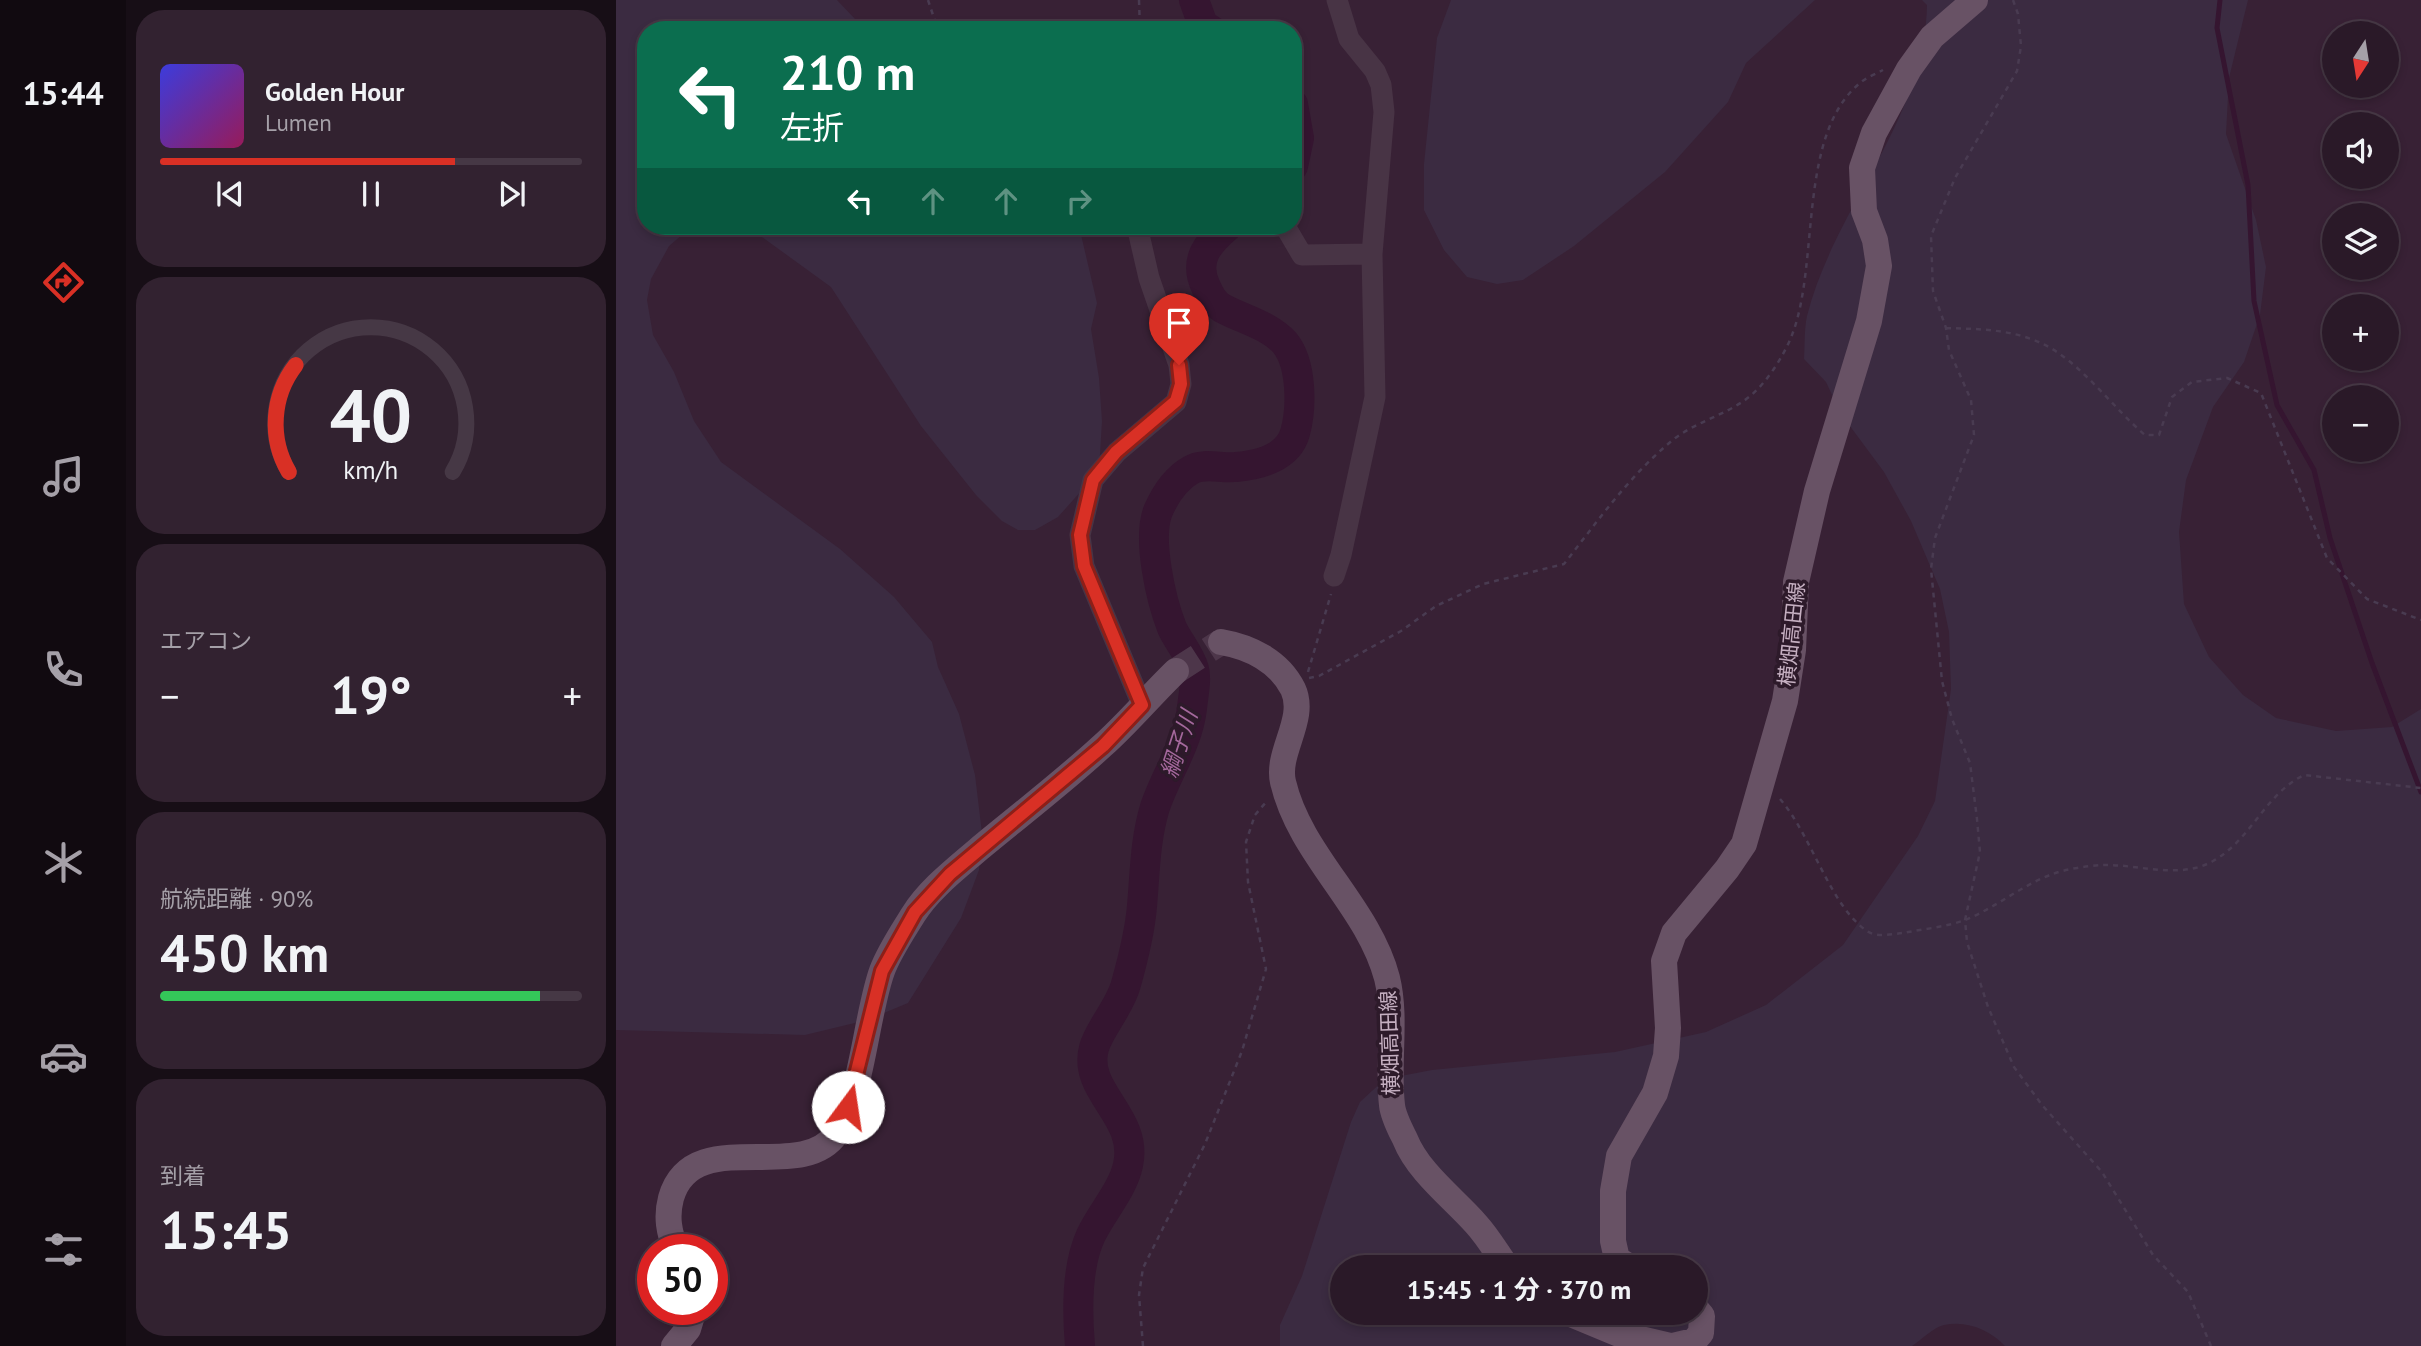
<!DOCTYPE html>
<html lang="ja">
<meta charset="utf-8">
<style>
:root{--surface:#2a1928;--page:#322230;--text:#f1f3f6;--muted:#a5a0a8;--line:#463845;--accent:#d93025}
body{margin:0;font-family:"PT Sans","Noto Sans JP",sans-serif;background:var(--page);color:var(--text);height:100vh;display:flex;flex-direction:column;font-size:26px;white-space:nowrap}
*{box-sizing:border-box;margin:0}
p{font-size:23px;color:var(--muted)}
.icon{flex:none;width:38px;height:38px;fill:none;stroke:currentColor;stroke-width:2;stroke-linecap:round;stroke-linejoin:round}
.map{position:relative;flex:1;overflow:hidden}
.side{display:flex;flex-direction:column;gap:10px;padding:10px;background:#170e16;width:490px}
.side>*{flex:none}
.guide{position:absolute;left:21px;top:21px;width:665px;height:214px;border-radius:28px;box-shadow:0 4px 10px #0003,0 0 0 2px var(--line);background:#0b6e4f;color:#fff;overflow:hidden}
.needle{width:46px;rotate:192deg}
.controls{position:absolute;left:1706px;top:21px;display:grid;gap:14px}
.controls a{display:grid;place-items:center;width:77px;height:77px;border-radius:50%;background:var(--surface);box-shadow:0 4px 10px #0003,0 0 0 2px var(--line);font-size:35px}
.speed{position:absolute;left:21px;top:1234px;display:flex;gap:14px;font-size:35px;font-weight:700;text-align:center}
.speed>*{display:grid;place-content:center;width:91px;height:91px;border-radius:50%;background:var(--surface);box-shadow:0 4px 10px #0003,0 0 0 2px var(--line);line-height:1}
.speed .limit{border:10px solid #d22;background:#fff;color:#111}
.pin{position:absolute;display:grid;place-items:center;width:60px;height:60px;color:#fff;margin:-72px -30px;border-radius:50% 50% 50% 0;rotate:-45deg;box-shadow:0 0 7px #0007}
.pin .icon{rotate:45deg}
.me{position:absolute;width:77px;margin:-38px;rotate:14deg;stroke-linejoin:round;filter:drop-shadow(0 0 5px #0008)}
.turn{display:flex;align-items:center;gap:24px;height:147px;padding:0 28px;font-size:32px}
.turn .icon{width:91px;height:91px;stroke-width:2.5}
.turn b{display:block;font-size:49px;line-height:60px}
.lanes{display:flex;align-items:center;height:66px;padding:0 28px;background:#0003;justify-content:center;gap:35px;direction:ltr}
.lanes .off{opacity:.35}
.big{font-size:52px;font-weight:700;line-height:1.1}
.side .card{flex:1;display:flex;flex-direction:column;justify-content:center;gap:10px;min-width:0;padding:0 24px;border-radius:28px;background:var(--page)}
.side .dial{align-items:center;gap:0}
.dial svg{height:182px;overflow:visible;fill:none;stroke:var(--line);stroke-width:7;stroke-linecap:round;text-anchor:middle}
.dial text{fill:var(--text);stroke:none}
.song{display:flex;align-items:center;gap:21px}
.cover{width:84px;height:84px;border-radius:10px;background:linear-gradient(135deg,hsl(240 70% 55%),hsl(330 70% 35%))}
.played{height:7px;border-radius:4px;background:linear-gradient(90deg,var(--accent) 70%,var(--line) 70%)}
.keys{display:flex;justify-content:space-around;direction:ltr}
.heat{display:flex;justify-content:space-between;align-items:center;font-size:38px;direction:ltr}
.charge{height:10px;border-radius:5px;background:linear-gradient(90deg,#34c759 90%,var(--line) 0)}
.trip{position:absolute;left:714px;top:1255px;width:378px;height:70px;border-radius:35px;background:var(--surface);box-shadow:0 4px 10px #0003,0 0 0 2px var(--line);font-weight:700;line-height:70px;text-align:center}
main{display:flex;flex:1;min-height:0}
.dock{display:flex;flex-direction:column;width:126px;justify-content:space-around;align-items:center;background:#110a10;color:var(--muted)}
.dock .icon{width:49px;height:49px}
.dock .on{color:var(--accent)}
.dock b{font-size:32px;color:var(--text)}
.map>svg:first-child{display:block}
</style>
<main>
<nav class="dock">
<b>15:44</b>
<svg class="icon on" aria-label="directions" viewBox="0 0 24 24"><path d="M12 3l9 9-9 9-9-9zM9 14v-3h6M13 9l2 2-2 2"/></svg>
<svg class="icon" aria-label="music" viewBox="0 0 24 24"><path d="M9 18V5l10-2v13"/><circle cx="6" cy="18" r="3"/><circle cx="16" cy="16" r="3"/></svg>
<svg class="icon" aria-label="phone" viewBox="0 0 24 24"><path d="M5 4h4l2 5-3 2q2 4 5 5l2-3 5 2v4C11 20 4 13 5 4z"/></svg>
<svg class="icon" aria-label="climate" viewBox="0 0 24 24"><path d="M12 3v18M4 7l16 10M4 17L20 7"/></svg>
<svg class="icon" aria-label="car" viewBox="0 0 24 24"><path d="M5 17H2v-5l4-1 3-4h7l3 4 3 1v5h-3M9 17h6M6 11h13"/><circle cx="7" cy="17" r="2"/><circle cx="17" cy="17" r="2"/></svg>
<svg class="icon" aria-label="filters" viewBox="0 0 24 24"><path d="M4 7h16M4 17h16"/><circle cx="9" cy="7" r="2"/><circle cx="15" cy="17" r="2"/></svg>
</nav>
<section class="side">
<div class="card">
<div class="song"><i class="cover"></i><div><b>Golden Hour</b><p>Lumen</p></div></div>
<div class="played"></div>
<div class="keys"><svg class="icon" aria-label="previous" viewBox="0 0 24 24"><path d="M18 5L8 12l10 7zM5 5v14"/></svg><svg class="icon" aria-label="pause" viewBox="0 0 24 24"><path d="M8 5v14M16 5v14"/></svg><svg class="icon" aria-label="next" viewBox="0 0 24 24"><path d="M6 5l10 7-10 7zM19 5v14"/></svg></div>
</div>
<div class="card dial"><svg viewBox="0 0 100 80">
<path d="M14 69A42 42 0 1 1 86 69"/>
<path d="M14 69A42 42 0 0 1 17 22" stroke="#d93025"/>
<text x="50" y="56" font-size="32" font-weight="700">40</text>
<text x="50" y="72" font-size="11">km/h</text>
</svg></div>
<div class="card"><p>エアコン</p>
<div class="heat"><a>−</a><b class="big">19°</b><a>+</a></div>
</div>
<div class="card"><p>航続距離 · 90%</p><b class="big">450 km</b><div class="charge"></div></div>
<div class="card"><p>到着</p><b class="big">15:45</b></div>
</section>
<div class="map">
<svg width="1805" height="1346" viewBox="0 0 1805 1346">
<rect width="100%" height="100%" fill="#382135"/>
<!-- green -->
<path fill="#3b2b41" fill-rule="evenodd" d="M0,0h221l18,19 16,11h-225v196h73l-30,3 -20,17 -18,33 -4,21 6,35 21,37 20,49 27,41 119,87 54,48 38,45 6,25 21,47 16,61 7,58 -3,37 -18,48 -53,85 -41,17 -62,15 -189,-5z
M835,0h364l-69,63 -18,39 -63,70 -91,74 -51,34 -26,4 -30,-7 -23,-27 -20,-40v-46l13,-126z
M1306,0h326l-19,78 -3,56 30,86 10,47 -6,48 -16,47 -31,45 -27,73 -7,52 5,72 25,53 34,38 33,23 60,13 56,-4 29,-18v637h-416c-15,-16 -38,-26 -61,-21 -10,2 -23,15 -32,21h-632v-21l22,-49 49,-154 9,-20 25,-23 47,-9 183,-18 91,-20 60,-27 77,-60 75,-109 17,-35 16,-112 -2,-57 -9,-43 -29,-68 -27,-49 -43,-58 -15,-32 -22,-23c1,-14 0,-29 3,-43 27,-108 118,-195 120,-311zM726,1267h354v45h-354z
M110,226h353l18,77 -6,26 8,49 3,43 -3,50 -41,46 -23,13h-17l-16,-9 -26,-26 -55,-69 -90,-139 -69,-50z"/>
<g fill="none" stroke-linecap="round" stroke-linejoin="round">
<!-- stream -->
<path stroke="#351530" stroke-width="5" d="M1604,0l-3,28 31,157 6,116 23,104 37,65 16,68 42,125 49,129"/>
<!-- river -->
<path stroke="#351530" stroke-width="30" d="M578,0l9,25 8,5
M677,104l6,34 -6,28
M464,1346c-3,-35 -4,-79 11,-111 11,-23 32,-46 37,-70 11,-49 -46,-73 -34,-117 5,-19 26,-41 32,-64 7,-25 14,-53 16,-78 3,-34 3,-66 13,-99 11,-33 33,-63 37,-99 1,-11 5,-29 2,-39 -4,-14 -16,-28 -22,-41 -11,-28 -25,-89 -14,-117 7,-16 17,-32 33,-41 13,-8 31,-1 45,-3 24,-2 52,-10 59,-34 7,-25 7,-69 -10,-90 -16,-18 -43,-24 -63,-35 -7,-4 -13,-14 -16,-21 -13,-27 2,-44 22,-61"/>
<!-- major-tunnel -->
<path stroke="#4d364a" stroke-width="26" stroke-dasharray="26 13" stroke-linecap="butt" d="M560,671l45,-29"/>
<!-- path -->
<path stroke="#493b51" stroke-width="2.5" stroke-dasharray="5 5" stroke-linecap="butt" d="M312,0l10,30
M523,0l1,30
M1397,0l5,14 3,32 -4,25 -62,107 -24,58 2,55 13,37 3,22 22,50 3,35 -39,103 -4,31 11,112 10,38 18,44 7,56 3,33 -15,68 2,22 21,65 26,60 28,38 60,67 51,83 35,37 23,54
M1330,328c32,1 64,1 95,15 38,17 72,65 104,92h14l13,-38 20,-15 35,-4 34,15 66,165 40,41 54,21
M692,672l23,-78
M693,678l10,-2 82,-45 35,-25 47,-22 81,-20c33,-42 63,-85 104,-120 22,-20 50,-26 74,-42 21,-13 41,-44 50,-67 28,-72 5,-200 68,-252 7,-6 16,-9 23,-13
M1164,799c32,37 50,107 87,132 10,7 24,3 36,2 20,-4 43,-6 62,-13 30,-12 56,-34 85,-45 15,-6 36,-9 53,-10 35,-1 77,15 110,-4 38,-21 52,-67 91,-86l117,13
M527,1346l-4,-51 4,-27 62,-124 37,-93 24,-82 -18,-87 -2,-40 9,-27 12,-14"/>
<!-- minor -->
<path stroke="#483445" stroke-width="21" d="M521,226l12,52 30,87 2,19 -5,18 -59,50 -24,28 -13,55 4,31 58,139
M669,226l17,29 70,-1
M718,576l7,-21 34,-158 -3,-143 12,-142 -3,-27 -6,-14 -26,-32 -12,-39"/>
<!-- major -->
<path stroke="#685265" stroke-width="26" d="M605,642c29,5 58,19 72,47 14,30 -17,63 -10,93 17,73 85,124 104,196 10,41 0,85 5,127 1,11 8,24 13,34 13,33 48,59 71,85 12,13 21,29 31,43
M60,1250c-7,-18 -10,-33 -5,-52 21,-75 130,-13 165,-64 26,-36 30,-119 46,-163 7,-19 20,-38 31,-56 16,-26 44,-47 67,-67 41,-34 83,-66 122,-102 26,-23 49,-51 74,-75
M1014,1267l-13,-8 -4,-18v-50l6,-35 36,-63 11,-37 2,-28 -4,-67 10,-28 53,-64 17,-25 41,-143 8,-51 3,-68 21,-91 52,-170 10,-55 -4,-26 -11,-29 -2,-43 12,-35 35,-64 23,-32 43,-37
M950,1312l53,22 51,12
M58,1346l14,-17 6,-20
M1057,1346l21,-5 7,-8 1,-17 -6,-7"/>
</g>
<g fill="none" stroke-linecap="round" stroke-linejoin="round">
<defs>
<path id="route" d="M232,1107l34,-136 33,-59 35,-38 153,-128 39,-41 -58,-139 -4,-31 13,-55 23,-28 60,-51 5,-17 -2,-19"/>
</defs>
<!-- route casing -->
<use href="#route" stroke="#8d1f18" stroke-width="18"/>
<!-- route -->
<use href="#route" stroke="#d93025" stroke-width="12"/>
</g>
<g text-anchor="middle" stroke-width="7" stroke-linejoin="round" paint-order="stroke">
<!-- street labels -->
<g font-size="21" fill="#c5afc1" stroke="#2d1a2a">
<text transform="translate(1176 634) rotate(-84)" y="7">横畑高田線</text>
<text transform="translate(774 1043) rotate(-92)" y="7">横畑高田線</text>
</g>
<!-- water labels -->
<g font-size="23" font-style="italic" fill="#a4689c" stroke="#2d1a2a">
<text transform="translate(563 744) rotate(-72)" y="8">綱子川</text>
</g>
</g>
</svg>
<div class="controls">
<a><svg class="needle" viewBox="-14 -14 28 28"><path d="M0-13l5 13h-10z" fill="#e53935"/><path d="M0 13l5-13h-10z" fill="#a5a0a8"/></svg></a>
<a><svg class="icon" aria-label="sound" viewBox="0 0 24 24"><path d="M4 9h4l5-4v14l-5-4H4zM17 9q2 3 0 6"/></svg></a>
<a><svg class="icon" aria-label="layers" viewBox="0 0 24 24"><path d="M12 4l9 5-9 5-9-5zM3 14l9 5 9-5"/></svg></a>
<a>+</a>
<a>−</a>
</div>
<div class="speed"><div class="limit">50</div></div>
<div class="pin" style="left:563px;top:365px;background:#d93025"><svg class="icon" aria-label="arrive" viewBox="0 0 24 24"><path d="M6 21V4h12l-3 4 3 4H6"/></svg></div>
<svg class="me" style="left:232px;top:1107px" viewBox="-20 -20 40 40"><circle r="19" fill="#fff"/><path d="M0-13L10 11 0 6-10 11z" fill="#d93025"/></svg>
<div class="trip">15:45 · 1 分 · 370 m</div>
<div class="guide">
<div class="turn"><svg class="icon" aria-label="left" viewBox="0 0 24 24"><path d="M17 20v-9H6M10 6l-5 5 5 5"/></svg><div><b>210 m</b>左折</div></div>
<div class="lanes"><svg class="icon" aria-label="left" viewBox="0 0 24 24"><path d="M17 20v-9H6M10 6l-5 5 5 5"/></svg><svg class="icon off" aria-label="ahead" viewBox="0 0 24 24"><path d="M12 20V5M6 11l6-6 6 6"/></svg><svg class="icon off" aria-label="ahead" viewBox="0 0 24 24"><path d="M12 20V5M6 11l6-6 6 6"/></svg><svg class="icon off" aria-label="right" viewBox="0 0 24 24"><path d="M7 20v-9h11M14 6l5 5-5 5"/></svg></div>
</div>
</div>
</main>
